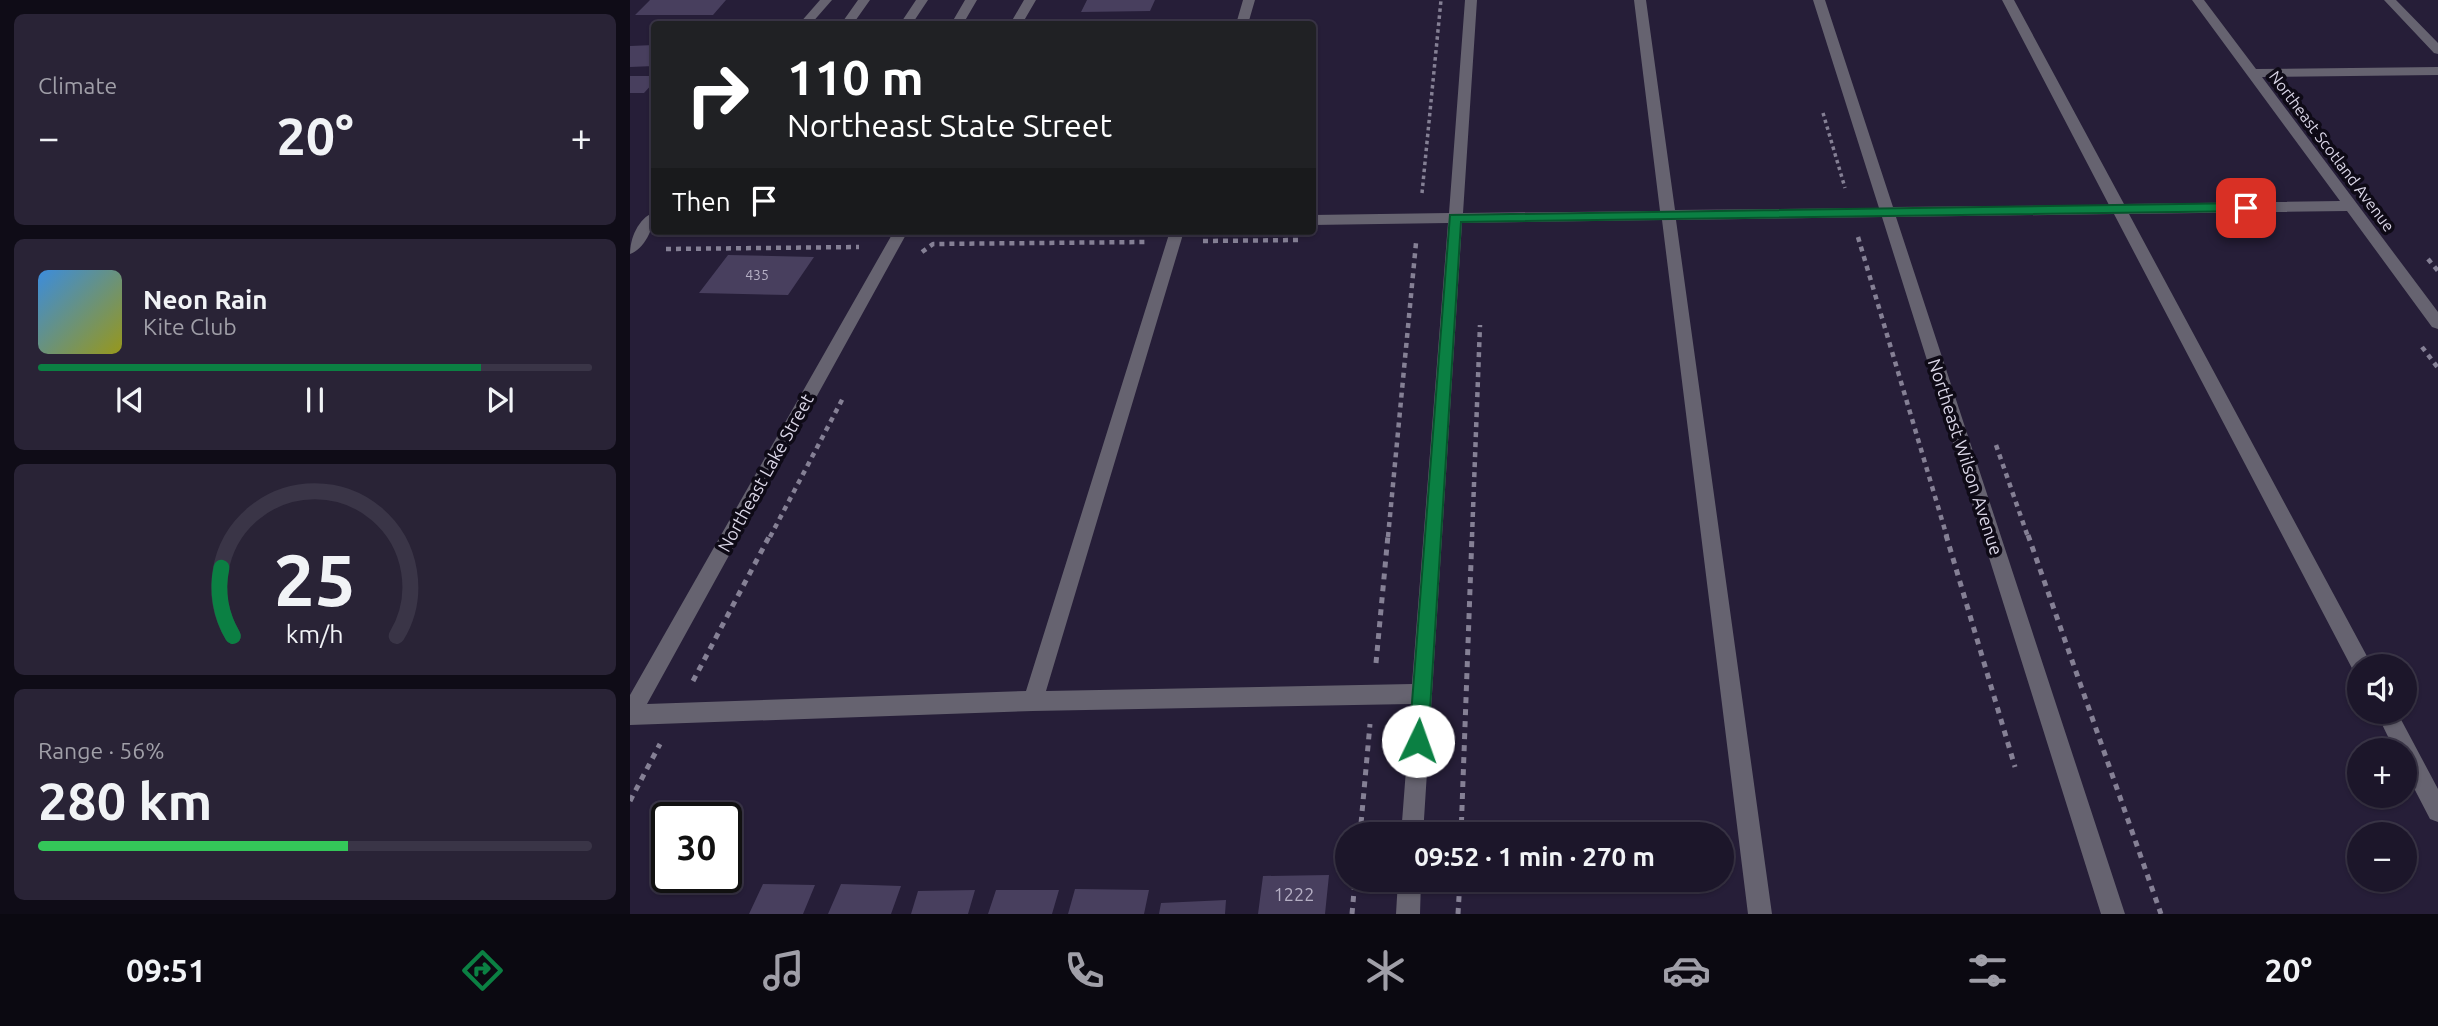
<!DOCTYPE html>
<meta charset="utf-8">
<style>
:root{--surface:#1c162a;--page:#292336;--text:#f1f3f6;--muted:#a09fa8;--line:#3a3547;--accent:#0b8043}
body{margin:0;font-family:Ubuntu,sans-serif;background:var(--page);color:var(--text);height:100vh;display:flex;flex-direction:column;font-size:26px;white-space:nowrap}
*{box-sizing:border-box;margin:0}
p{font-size:23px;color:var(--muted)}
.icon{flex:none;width:38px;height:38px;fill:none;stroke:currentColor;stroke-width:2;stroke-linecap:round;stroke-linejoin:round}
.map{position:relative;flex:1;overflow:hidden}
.side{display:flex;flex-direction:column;gap:14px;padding:14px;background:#0f0c17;width:630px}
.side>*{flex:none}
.hud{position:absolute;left:21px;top:21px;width:665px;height:214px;border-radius:7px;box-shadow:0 2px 5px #0004,0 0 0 2px var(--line);background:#202124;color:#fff;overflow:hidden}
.controls{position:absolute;left:1717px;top:654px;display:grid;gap:14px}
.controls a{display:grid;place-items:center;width:70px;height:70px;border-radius:50%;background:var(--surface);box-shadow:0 2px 5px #0004,0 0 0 2px var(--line);font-size:35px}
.speed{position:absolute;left:21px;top:802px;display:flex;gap:14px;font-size:35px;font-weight:700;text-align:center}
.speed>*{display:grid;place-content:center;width:91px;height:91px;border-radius:50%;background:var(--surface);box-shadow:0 2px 5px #0004,0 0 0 2px var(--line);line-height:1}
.speed .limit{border:4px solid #111;border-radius:10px;background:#fff;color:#111}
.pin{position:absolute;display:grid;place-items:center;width:60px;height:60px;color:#fff;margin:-30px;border-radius:14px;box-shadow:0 4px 10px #0006}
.me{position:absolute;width:77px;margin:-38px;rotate:3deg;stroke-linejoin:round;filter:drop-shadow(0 0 5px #0008)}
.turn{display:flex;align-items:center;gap:24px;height:147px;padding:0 21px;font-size:32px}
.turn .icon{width:91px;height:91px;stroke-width:2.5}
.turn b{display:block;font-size:49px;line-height:60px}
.then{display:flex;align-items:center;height:66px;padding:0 21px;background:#0003;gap:14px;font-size:26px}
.big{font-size:52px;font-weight:700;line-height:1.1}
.side .widget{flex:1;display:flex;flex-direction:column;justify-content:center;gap:10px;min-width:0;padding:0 24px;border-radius:10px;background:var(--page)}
.side .dial{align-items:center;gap:0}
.dial svg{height:182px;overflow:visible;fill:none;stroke:var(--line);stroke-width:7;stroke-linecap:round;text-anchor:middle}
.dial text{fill:var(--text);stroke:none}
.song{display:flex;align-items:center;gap:21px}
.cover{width:84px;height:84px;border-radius:10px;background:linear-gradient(135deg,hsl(210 70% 55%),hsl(60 70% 35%))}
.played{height:7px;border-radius:4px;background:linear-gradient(90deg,var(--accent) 80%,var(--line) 80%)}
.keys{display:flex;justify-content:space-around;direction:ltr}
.heat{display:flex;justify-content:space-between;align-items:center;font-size:38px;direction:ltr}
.charge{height:10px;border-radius:5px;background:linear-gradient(90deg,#34c759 56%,var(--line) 0)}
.trip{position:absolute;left:705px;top:822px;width:399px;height:70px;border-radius:35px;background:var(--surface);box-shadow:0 2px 5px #0004,0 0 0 2px var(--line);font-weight:700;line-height:70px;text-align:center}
.dock{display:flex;height:112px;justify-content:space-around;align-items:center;background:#0b0911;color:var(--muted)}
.dock .icon{width:49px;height:49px}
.dock .on{color:var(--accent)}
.dock b{font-size:32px;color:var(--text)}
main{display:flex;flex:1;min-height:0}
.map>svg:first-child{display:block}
</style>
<main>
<section class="side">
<div class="widget"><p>Climate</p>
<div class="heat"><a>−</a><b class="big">20°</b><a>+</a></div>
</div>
<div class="widget">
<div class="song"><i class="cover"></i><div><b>Neon Rain</b><p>Kite Club</p></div></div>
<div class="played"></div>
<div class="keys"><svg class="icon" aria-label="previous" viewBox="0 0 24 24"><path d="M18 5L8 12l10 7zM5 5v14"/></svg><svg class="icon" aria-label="pause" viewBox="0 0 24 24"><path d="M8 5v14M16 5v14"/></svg><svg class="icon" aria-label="next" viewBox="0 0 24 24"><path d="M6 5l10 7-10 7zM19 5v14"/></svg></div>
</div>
<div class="widget dial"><svg viewBox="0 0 100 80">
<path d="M14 69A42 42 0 1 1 86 69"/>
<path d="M14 69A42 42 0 0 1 9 39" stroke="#0b8043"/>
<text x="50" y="56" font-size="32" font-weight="700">25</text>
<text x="50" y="72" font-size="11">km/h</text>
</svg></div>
<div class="widget"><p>Range · 56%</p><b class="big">280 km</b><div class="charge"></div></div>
</section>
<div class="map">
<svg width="1808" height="914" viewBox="0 0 1808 914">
<rect width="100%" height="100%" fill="#261e38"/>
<!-- building -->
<path fill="#483f5e" d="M20,0h76l-13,15h-78z
M457,0h68l-5,11 -69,1z
M455,21l55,1 -1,2h-56z
M24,45v21l-24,1v-21z
M0,76h24v6l-10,11h-14z
M98,255l86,2 -26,38 -89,-2z
M699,875l-4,39h-67l5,-38z
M133,884l52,1 -12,29h-54z
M211,884l60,2 -10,28h-63z
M445,889l74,1 -5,24h-76z
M345,890l-7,24h-57l7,-23z
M366,890h63l-7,24h-64z
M596,900l-1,14h-66l2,-11z"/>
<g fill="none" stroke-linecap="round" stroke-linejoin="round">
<!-- path-far2 -->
<path stroke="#858095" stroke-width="3.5" stroke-dasharray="3.5 3.5" stroke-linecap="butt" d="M1193,113l22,75
M792,193l19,-193"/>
<!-- path-far1 -->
<path stroke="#858095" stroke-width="4.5" stroke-dasharray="5 5" stroke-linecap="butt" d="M1228,237l89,300
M573,241l96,-1
M36,249l193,-2
M292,252l11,-8 212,-2
M1798,259l10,12
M1792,347l16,21
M1366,445l32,92
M140,537l73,-139
M758,537l28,-294
M842,537l8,-212"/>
<!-- path -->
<path stroke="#858095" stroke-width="5" stroke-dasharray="6 6" stroke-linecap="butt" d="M1316,535l69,232
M1398,535l133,379
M746,663l12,-128
M63,681l77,-146
M0,801l30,-57
M730,835l10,-111
M831,835l11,-300
M722,914l3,-34
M828,914l2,-34"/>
<!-- minor -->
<path fill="#666370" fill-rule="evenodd" d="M190,0h12l-21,24h-12z
M228,0h12l-17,24h-12z
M286,0h12l-16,24h-12z
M335,0h12l-14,24h-12z
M394,0h12l-14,24h-12z
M613,0h12l-7,24h-12z
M835,0h12l-14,213 197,-2 -26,-211h12l29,210 204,-2 -66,-208h12l68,207 216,-2 -107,-205h12l110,204 216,-3 -148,-201h12l52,69 182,-2v8l-176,2 176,235v17l-6,-2 -85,-116 -218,3 240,446 3,7h-13v8l-4,-1 -241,-460 -218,3 229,697h-24l-219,-697 -206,3 96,694h-24l-86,-694 -200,3 -39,612h-22l10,-131 -378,7 -403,14v-30l264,-464h14l-261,473 379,-13 144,-460h14l-138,460 366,-7 36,-461 -136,2v-10l137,-2z
M1754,0h12l42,43v11l-4,-1z
M24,212c1,14 -9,37 -24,42 0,-16 8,-35 24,-42z
M1746,712h21l41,77v33l-8,-3 -26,-50v-18h-9z
M768,880h23l-1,34h-24z"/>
</g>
<!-- route -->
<path fill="#0b8043" stroke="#07532c" stroke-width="2" d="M1616,203l6,5 -2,3 -789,11 -33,519 -3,7 -7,3 -7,-3 -2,-7 41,-526z"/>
<g text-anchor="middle" stroke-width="7" stroke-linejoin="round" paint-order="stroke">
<!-- number labels -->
<g font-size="14" fill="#b6b0c5">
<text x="127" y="280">435</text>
</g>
<!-- far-street labels -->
<g font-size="16" fill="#dad6e7" stroke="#0e0a16">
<text transform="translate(1702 151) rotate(53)" y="6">Northeast Scotland Avenue</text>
</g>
<!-- street labels -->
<g font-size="18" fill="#dad6e7" stroke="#0e0a16">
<text transform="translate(1335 457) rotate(72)" y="6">Northeast Wilson Avenue</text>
<text transform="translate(136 473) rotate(-61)" y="6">Northeast Lake Street</text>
</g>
<!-- near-number labels -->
<g font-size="18" fill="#b6b0c5">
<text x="664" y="901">1222</text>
</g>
</g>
</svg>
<div class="controls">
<a><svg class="icon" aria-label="sound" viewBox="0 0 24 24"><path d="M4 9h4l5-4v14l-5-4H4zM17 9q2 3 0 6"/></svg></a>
<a>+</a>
<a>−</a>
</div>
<div class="speed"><div class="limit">30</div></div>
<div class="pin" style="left:1616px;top:208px;background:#d93025"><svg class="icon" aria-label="arrive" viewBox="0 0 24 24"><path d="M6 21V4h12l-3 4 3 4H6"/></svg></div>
<svg class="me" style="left:788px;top:741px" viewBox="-20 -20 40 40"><circle r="19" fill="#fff"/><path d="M0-13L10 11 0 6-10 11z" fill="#0b8043"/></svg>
<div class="trip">09:52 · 1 min · 270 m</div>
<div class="hud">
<div class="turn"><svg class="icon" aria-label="right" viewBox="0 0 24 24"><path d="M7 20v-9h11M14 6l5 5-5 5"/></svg><div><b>110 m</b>Northeast State Street</div></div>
<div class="then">Then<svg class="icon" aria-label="arrive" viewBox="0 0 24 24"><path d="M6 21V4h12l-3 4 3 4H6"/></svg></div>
</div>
</div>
</main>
<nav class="dock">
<b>09:51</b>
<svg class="icon on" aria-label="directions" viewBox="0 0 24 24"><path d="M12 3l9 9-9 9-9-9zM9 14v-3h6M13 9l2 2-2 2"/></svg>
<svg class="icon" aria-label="music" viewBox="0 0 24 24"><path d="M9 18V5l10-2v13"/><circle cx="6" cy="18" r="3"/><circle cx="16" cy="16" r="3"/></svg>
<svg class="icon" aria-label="phone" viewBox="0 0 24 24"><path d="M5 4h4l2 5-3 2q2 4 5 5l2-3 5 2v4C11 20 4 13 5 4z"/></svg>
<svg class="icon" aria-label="climate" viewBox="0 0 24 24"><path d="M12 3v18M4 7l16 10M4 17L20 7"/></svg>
<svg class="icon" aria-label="car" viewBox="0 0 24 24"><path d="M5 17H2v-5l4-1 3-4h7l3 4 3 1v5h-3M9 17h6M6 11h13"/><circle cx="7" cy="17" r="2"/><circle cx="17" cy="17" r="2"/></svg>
<svg class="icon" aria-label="filters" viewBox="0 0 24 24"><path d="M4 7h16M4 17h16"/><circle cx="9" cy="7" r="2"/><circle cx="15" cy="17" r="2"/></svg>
<b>20°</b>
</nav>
